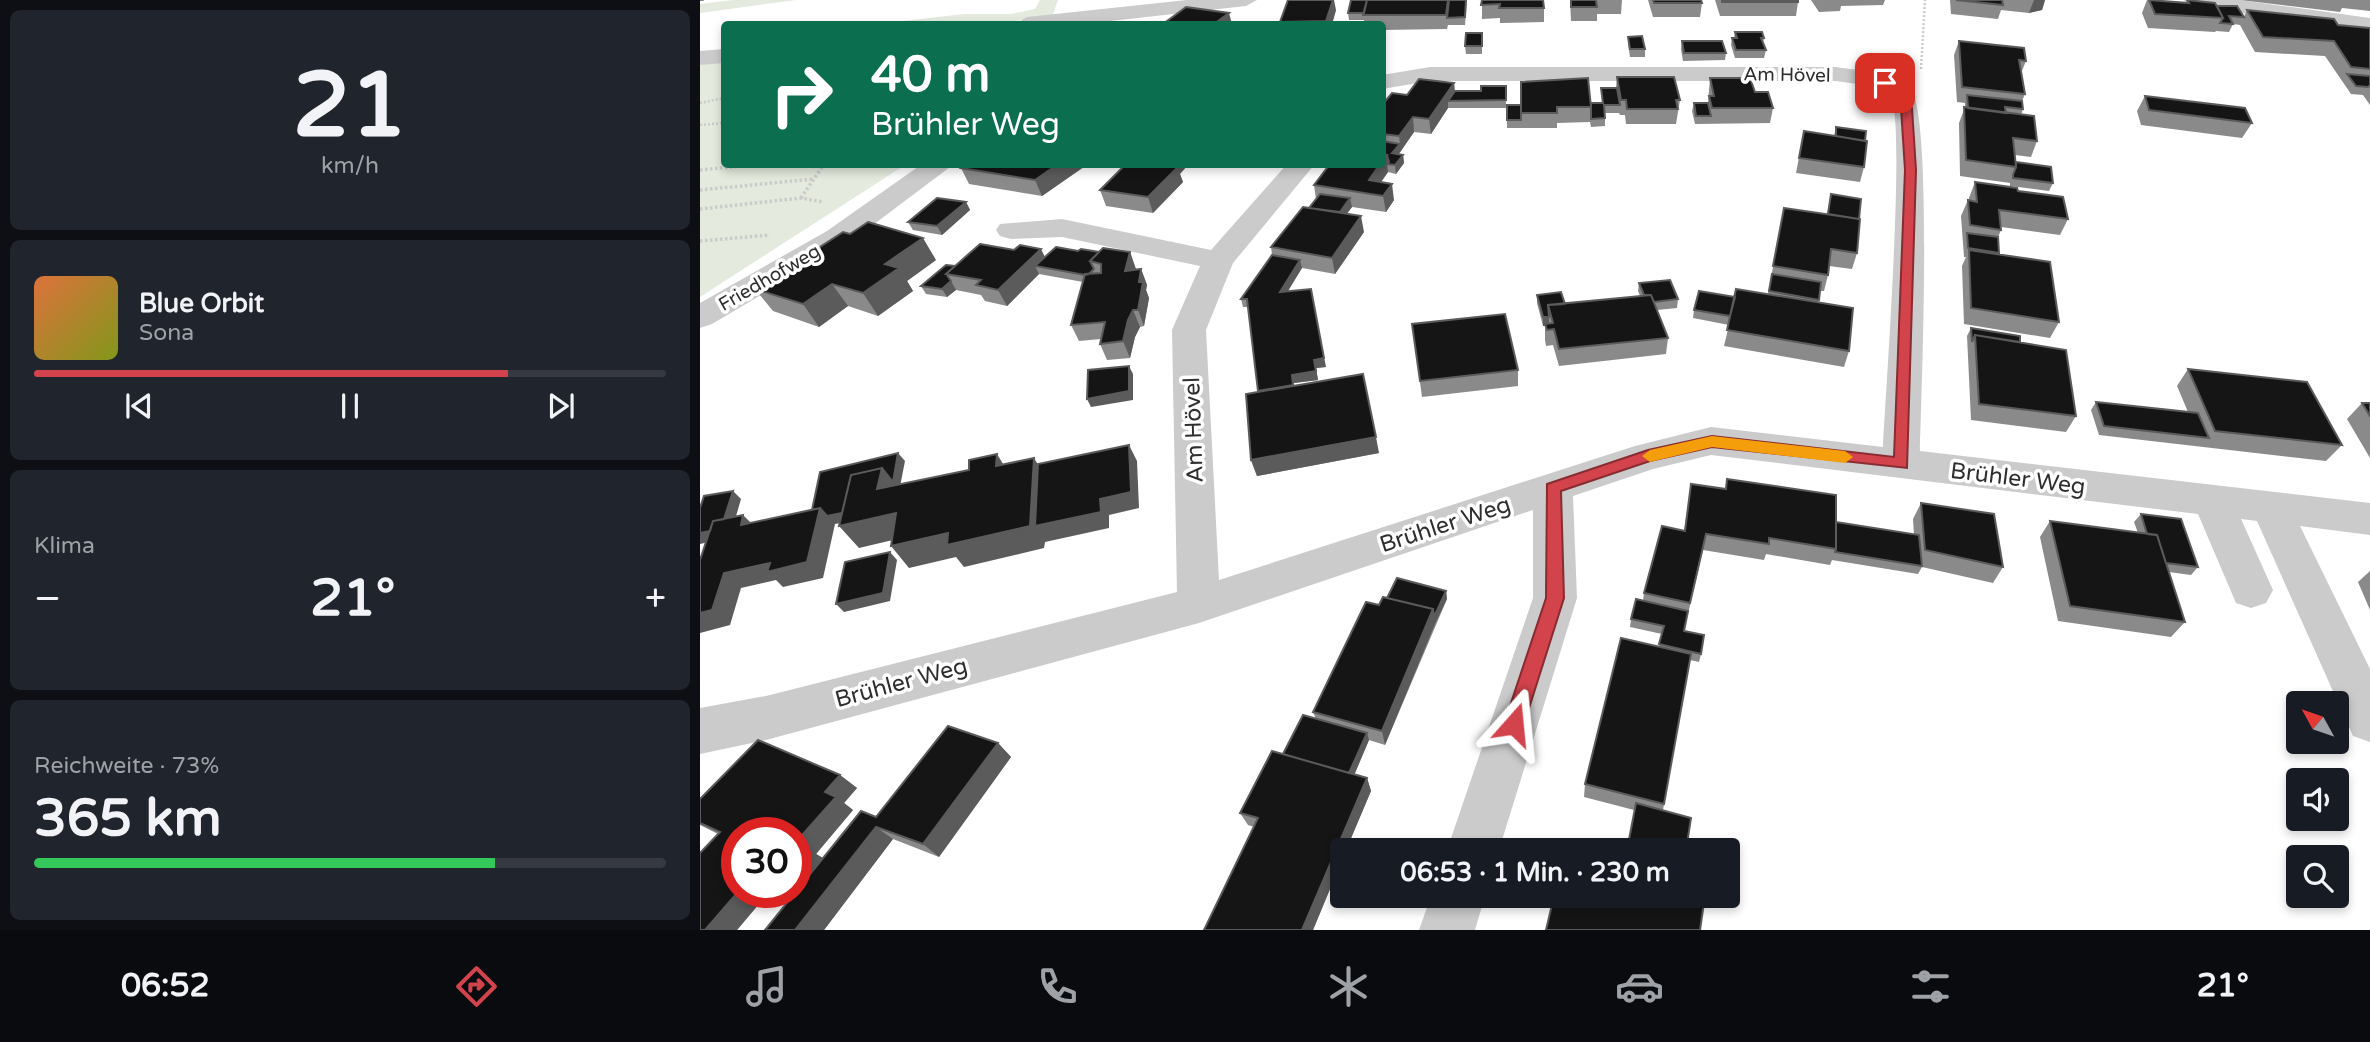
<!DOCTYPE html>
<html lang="de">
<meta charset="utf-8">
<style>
:root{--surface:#171b24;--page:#20242c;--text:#f1f3f6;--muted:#9ea1a6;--line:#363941;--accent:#d2434c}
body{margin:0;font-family:"Varela Round",sans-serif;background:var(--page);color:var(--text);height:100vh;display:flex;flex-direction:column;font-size:26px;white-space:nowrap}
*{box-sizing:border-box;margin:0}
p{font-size:23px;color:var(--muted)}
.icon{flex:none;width:38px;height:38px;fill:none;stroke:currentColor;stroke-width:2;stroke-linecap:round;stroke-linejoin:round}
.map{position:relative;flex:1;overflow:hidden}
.side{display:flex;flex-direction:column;gap:10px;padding:10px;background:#0d0f14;width:700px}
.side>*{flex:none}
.banner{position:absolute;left:21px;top:21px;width:665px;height:147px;border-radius:7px;box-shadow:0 4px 10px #0003;background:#0b6e4f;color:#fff;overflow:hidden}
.needle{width:46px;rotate:310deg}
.buttons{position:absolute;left:1586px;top:691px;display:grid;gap:14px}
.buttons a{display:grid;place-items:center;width:63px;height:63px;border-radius:7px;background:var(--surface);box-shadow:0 4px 10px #0003;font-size:35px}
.speed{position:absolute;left:21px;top:817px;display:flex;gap:14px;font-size:35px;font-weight:700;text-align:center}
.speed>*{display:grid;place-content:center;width:91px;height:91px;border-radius:50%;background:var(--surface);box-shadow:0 4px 10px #0003;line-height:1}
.speed .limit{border:10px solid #d22;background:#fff;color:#111}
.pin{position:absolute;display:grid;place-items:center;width:60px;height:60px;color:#fff;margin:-30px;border-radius:14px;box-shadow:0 4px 10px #0006}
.me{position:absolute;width:77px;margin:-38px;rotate:18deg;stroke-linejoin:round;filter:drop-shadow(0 0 5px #0008)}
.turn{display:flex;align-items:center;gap:24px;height:147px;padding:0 35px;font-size:32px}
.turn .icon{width:91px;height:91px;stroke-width:2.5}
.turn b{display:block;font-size:49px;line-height:60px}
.big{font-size:52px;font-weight:700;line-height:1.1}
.side .tile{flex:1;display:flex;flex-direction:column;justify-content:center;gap:10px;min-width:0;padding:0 24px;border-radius:10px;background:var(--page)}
.side .dial{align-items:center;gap:0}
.dial b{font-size:91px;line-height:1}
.song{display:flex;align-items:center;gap:21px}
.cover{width:84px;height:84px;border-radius:10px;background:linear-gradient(135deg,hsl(20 70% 55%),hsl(70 70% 35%))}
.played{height:7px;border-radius:4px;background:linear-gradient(90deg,var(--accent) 75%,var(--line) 75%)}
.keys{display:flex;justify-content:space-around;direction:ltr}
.heat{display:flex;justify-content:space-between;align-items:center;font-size:38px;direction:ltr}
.charge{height:10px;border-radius:5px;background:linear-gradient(90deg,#34c759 73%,var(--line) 0)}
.trip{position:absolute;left:630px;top:838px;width:410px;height:70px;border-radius:7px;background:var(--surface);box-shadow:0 4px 10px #0003;font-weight:700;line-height:70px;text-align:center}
.menu{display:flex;height:112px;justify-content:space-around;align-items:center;background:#090b0e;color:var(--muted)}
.menu .icon{width:49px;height:49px}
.menu .current{color:var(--accent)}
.menu b{font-size:32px;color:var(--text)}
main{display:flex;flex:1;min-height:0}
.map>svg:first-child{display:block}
</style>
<main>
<section class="side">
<div class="tile dial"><b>21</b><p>km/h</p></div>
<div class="tile">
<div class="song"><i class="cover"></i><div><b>Blue Orbit</b><p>Sona</p></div></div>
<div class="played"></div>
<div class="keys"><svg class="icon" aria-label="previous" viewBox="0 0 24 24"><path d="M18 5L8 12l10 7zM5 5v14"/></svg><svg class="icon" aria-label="pause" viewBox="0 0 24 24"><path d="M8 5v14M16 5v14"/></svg><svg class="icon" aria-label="next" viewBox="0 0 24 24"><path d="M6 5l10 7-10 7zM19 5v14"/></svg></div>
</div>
<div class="tile"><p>Klima</p>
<div class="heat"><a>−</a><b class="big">21°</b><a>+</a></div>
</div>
<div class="tile"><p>Reichweite · 73%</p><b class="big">365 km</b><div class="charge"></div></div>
</section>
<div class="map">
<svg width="1670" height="930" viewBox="0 0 1670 930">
<rect width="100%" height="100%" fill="#fff"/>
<!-- green -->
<path fill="#e4eadd" d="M33,0h63l-96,13v-9z
M340,0h18l-6,17 -69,7h-106l87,-10h47l24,-5z
M24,62v102l181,1 -205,132v-232z"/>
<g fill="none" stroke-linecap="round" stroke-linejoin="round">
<!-- path-far1 -->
<path stroke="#cbcbcb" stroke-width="2.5" stroke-dasharray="2 2" stroke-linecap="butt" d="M1221,69l4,-69
M0,103l24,-5
M0,125l24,-2"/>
<!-- path -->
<path stroke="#cbcbcb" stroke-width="3.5" stroke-dasharray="2.5 2.5" stroke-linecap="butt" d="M0,170l63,-6
M0,190l114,-11
M101,198l23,-34
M0,209l101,-11 22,4
M0,241l70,-6"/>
<!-- minor -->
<path fill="#cbcbcb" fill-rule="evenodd" d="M487,0h70l-11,6 -163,18h-67l11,-7z
M1483,0h57l130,18v14l-176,-26z
M24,49v14l-24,2v-14z
M730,67h406c23,4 58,4 75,23 22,27 10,309 9,361l450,52v32l-70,-9 70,143v73l-17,-6 -96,-215 -16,-2 32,71 -7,13 -15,5 -15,-5 -38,-89 -487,-59 -58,14 -80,27 4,102 -78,252h-52l86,-252v-88l-334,113 -433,117 -66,14v-46l66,-12 411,-104 -5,-262 28,-64 -138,-29 -51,2 -11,-3 -4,-6 4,-6 62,-5 149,31 76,-86h28l-82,99 -27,67 13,250 416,-134 76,-19 172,20c2,-46 23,-326 8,-348 -11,-15 -39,-15 -55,-18h-406l-48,8v-14z
M222,164h32l-105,79 -137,81 -12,4v-25l127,-72z
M731,896h54l-10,34h-56z"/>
<!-- tram -->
<path stroke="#838383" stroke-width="2" d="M0,0h3"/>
</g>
<!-- wall -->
<path fill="#8a8a8a" d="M651,0h116l-2,25h-17l-1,4 -65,1v-6h-17l-1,-4h-15l-1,-7z
M782,0l62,8v14l-44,1v-5l-18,1z
M870,0h52l-1,14h-24v7h-26z
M948,0h53l1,3 -2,14h-47z
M1015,0h83v2l-2,14h-76z
M1111,0h74l-2,5 -42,1 -1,5 -21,1z
M1250,0h95l-3,10 -13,3 -28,-3 -3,9 -47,-5z
M1447,0l39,3 1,-3 30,6 27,11 3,-7 91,15 32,3v77l-7,-10 -12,-1 -26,-38 -70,-4 -15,-27 -7,-1 -4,8 -13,-1 -1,1 -67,-4 -6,-15z
M1540,0h130v11l-28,-3 -2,4z
M636,10l-4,14h-52v-2z
M1035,32l29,6 -1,5 3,7 -2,8h-29l-4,-13 1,-7h2z
M782,33v21h-16l-1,-8z
M928,37l17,12v8h-15l-2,-13z
M982,41l44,12 -1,7 -42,1 -2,-12z
M1259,41l67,20 -5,12 4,21 -3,7 1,8 -2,6 16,26 -6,16 -16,-2 1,7 37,21 -4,8 -39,-5v-3l-50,-7 -1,-53 6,-16v-4l-8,-1 -3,-47z
M917,77l63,23 -4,24h-50l-1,-9h-5l-1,-2h-14v13l-14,1 -1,-5 -33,1v5h-50v-23l95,-2 -1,-15h15z
M1010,78l45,14 18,16 -3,15 -75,1 -3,-13 2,-8h14z
M754,83l1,8h26l25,-5v22h-58l-17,26 -17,-2 -15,22 4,1 1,8 -8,11 -8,-2 -7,10 13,18 -8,12 -34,-5 -5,6 17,19 -29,42 -33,-6 -15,24 39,75 -10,1 2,12 -24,3v3l85,67 -122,23 -6,-16 7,-68 -10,-85h-5l-2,-8 31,-44 -1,-8 38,-39 7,-9 -2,-14 68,-21v-59l25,-10z
M1445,96l107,27 -10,15 -101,-13 -4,-14z
M1136,127l28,40 -4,15 -64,-9 8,-42 30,5z
M388,164l-46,32 -73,-12 -8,-16z
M480,174l3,8 -30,31 -47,-7 -6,-16z
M1275,182l93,37 -8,16 -59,-8v3l-3,7 1,18 60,67 -9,16 -86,-14 -2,-58 4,-9h-2l-3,-41 7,-16 1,1v-3z
M1131,194l26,59 -5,16 -23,-3 -1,9 -4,16h-4l-2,11 31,49 -5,16 -120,-21 5,-21 -36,-7 1,-8 41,-13 33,-3 16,-86 43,6z
M266,202l4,8 -28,25 -29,-5 -5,-8z
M378,251l52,1 6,18 5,-1 6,16 -1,5 3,8 -5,28 -4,1 -5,10 -5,21 -23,2 -7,-16 1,-5 -22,2 -8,-16 12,-43 -44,-8 -32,32 -22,-5 -4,-6 -25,-5 -9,7 -21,-3 -5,-8 34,-20 90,-9z
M236,260l-29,21 6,10 -35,25 -30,-10 -29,21 -46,-16 -18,-22z
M939,283l39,16 -1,9 -20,2 11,28 -2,16 -107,12 -6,-21 -7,1 -1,-6v-14h-2l-6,-23v-8l28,9 75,-8 -2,-5z
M712,324l106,46v16l-96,11z
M1271,328l49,14 56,74 -10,16 -95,-12 -4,-84z
M1488,369l154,76 -16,16 -227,-26 -8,-25 5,-8 92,10 -11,-26z
M1662,403h8v55l-23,-39z
M1027,479l109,43 78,13 -1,-16 8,-16 82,64 -10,16 -71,-16 -4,7 -86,-14 -2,5 -64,-11 -2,6 -61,-10 -19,81 17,23 -2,8 -9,-2 -27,150h-29l-50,-13 1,-13 74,-137 3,-13 -32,-7 1,-8 12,-18 1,-8 40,-62 7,-47 34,5z
M1441,514l57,53 -7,8 -22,-3 16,50 -14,15 -113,-16 -18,-84 10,-16 88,12 -4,-11z
M1670,571v39l-12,-28z
M746,591l1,8 -62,146 -16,-5 -15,35 13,3 4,13 -25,59h-4v10l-29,70 -59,-103 -6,-2 -8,-12 43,-59 33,-35 -3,-7 66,-107 8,-7z
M298,743l13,14 -72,100 -46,-18 -69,91h-59l30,-38 1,-59 -59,59h32l-32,38h-37l18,-96 -18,-9v-26l140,-24 17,13 -13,15 9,7 -37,44 7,4 53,-41z"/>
<!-- shaded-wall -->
<path fill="#5b5b5b" d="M633,0h1l2,10 -4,14h-5l-1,-3z
M1334,0h11l-3,10 -13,3z
M529,13l3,11h-18z
M754,83l1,15 -7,3v7l-17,26 -2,-15z
M713,117l1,15 -21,30 -1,-9 8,-9 -1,-8z
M687,155l2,9h-2l1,8 -16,23 -3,-15 11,-16h2v-3z
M703,155l1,8 -8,11 -1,-9z
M358,164h30l-46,32 -7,-16z
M478,164h11l-9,10 3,8 -30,31 -5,-16z
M692,184l2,16 -8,12 -3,-16z
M650,198l2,9 -15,20 -2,-8z
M266,202l4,8 -28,25 -5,-9z
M661,216l3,16 -29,42 -3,-16z
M223,238l13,22 -29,21 6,10 -35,25 -15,-23 22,-29z
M341,249l8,16 -14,1 4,8 -32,32 -9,-16z
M430,252l6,17 -4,18 -7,-16z
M600,260l2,8 -20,33 -2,-9z
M441,269l6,16 -1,5 3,8 -5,28 -6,-16 1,-28z
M251,281l5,9 -9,7 -5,-8z
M132,284l16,22 -29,21 -16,-23z
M611,289l15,78 -10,1 2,12 -24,3 1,10 -37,-2 34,-16 22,-15z
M433,310l7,17 -5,10 -5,21 -7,-17 5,-21z
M843,317h6v8l-6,1z
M429,366l4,8v26l-42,7 -4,-8z
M676,437l3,16 -122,23 -6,-16z
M429,445l8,16 2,47 -30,7v13l-64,14 -1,6 -80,19 -8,-10 -47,11 -18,-22 143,-88 14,23 52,18z
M198,453l7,8 -10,51 -60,12 -12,54 -40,9 -7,-7 -35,8 -11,37 -30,8v-20l24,-40 158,-105z
M297,454l14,23 -15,-11z
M33,491l8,8 -11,38 -30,7v-11z
M196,513l18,22 -55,13 -20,-22z
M43,515l16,16 -18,-6z
M190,552l7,8 -7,41 -46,11 -8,-8z
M746,591l1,8 -12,25 -1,-7z
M733,609l2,15 -50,121 -3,-14z
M667,733l2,7 -19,45 -3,-6z
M298,743l13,14 -72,100 -16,-13z
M140,775l17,13 -13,15 9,7 -37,44 7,4 -27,33v-48l29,-51z
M667,778l4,13 -25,59h-4v10l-29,70h-11z
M176,827l17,12 -69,91h-29z
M38,892h31l-32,38h-32z
M72,892h23l-7,9z"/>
<!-- building -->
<path fill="#151515" stroke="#5b5b5b" stroke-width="2" d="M588,0h45l-7,21 -46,1z
M651,0h16l-3,13h-16z
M667,0h81l-2,15h-83z
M749,0h17l-1,17 -18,1z
M782,0h61l1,8h-45l1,-4 -19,1z
M871,0h25l1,7h-26z
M953,0h48l1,3h-48z
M1022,0h76v2h-76z
M1256,0h46l1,5z
M1449,0l40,3 -2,-3 28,3 8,15 -68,-4z
M1517,6h20l7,11 -15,-1 4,8 -13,-1 3,-5z
M486,7l43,6 -15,11h-51z
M1547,10l87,9 4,6 32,3v41l-19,-2 -17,-26 -71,-4z
M1035,32h27l2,6h-3l5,12h-30l-4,-12h5z
M766,33h16v13h-17z
M942,36l3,13h-15l-2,-12z
M982,41h40l4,12h-42z
M1259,41l65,7 2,13 -7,-1 6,34 -63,-7z
M1647,74l23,2v9l-2,2 -12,-1z
M917,77h57l6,23h-4l2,9h-51l-1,-9h-5z
M888,78l3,29h-34v6h-36v-31z
M1010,78h40l5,14h13l5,16h-61l-3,-12h5z
M719,79l35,4 -25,36 -16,-2 -14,19 -17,-2v-29l10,-12 15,2z
M781,86h25v14l-58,1 7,-10h26z
M901,88h16l3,17h-16l1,13 -14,1v-16h12z
M1267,95l55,6 1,8 -18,-2 1,6 -38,-5z
M1445,96l100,12 7,15 -103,-13z
M994,103h14l3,13h-15z
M807,105h14v15h-14z
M1264,107l70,9 3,25 -24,-3 3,29 -50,-7z
M1136,127l30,4 -1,10 -29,-5z
M1104,131l63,10 -3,26 -65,-9z
M682,141l18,3 -8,9 11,2 -8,10 -8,-1 2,-2 -2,-7 -5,-1z
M682,154l5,1 -5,6z
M1316,162l35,5 2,16 -40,-5v-3l3,-8z
M266,164h92l-23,16 -74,-12z
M426,164h37l15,3 -30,30 -48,-7z
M630,164h50l-11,16 23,4 -9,12 -69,-11z
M1275,182l42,6 1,3 45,6 5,22 -69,-9 2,20 -31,-5 -2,-25 9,2z
M620,194l30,4 -10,14 -31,-4z
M1131,194l30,5 -2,20 -31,-5z
M237,198l29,4 -29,24 -29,-4z
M603,207l58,9 -29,42 -61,-11z
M1084,208l76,11 -3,34 -26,-4 -3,26 -55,-9z
M168,222l55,16 -38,26 14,4 -36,25 -31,-9 -29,20 -48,-15 88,-57 7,2z
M1267,233l31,4 1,16 -31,-5z
M280,244l34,6 6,-5 21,4 -43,41 -22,-5 5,-5 -35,-6z
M356,247l22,4 3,-2 18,3 -9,9 4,8 -5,5 -4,1 -50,-9z
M403,248l27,4 -5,19 16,-2 -2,13h4l-5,28h-5l-5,10 -5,21 -23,3 5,-22 -34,3 14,-51 16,-1v-9l-11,-3z
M1269,250l81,12 9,60 -88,-14z
M572,255l28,5 -20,32 31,-3 13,69 -10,2 2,11 -24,4 1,10 -35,6 -11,-92h-6z
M246,265l9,1 -9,8 5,7 -9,8 -21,-3z
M1072,274l49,8 -2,18 -50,-9z
M970,280l8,19 -24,3 -3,-7h-7l-5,-12z
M1036,289l117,19 -4,43 -122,-21z
M999,291l36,6 -5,19 -36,-6z
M861,292l4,12 -17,1 1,12h-6l-6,-22z
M951,295l17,43 -109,11 -5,-20 -7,1 -2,-6 8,-1 -5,-18z
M805,314l13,56 -98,11 -8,-57z
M1271,328l49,8v6l-45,-7 -3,7z
M1275,335l91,15 10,66 -97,-12z
M429,366v25l-42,8 1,-29z
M1488,369l119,13 35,63 -127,-14z
M663,374l13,63 -125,23 -5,-66z
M1396,402l102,11 11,25 -105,-12z
M1662,403h8v13z
M429,445l2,47 -31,7 1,13 -66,14 3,-62z
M198,453l-5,29 -11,-14 -31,7 -9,38 -15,3 -7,-8 -8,2 8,-38z
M297,454l-1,12 38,-8 -4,68 -83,19 1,-12 -57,13 5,-33 -57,13 12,-51 31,-7 -5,21 92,-19v-10z
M1027,479l109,16v54l-67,-11v6l-63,-10 -16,69 -46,-10 18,-67 23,5 6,-47 35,5z
M33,491l-9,28 -11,2 -3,10 -10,2v-25l4,-12z
M1221,503l73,11 9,53 -78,-17z
M120,508l-13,54 -40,10 3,-9 -46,10 -12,37 -12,3v-53l13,-39 30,-6 -2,10z
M1441,514l40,5 17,48 -32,-4 -9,-28 -10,-1z
M1350,521l107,14 28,87 -115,-16z
M1136,522l83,13 3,31 -87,-14 1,-3z
M190,552l-7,41 -47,11 9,-42z
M697,578l49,13 -12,26 -1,-8 -46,-11z
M683,597l50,12 -51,122 -69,-19 53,-110 13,3z
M936,599l52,12 -4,20 20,4 -3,19 -42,-10 5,-18 -33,-7z
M921,638l70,16 -27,150 -79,-20z
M603,715l64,18 -18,40 -66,-19z
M248,726l50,17 -75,101 -47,-17 -81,103h-30l96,-119 15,6z
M58,740l82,35 -15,17 11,5 -40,45v-9h-59v59h1l-33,38h-5v-77l20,-21 -20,-9v-24z
M572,751l95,27 -65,152h-98l54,-112 -18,-5z
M936,803l55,15 -5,32h-59z
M96,843l8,3 -8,10z
M854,896h151l-5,34h-154z"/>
<!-- route -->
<path fill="#d2434c" stroke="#882c31" stroke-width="2" d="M1182,81h7l15,11 8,16 4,62 -9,298 -195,-21 -62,14 -89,30 3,107 -40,126 -3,7 -7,3 -7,-3 -3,-7 42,-126 1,-114 101,-34 64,-14 182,21 11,-287 -4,-62 -5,-12 -14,-10z"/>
<!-- slow -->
<path fill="#f59e0b" d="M1012,436l133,15 8,6 -8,6 -133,-16 -62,15 -8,-6 8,-6z"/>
<g text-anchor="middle" stroke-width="7" stroke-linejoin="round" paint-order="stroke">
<!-- far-street labels -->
<g font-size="19" fill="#2e2e2e" stroke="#fff">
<text transform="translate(1087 74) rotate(1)" y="7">Am Hövel</text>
<text transform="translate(69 277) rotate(-30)" y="7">Friedhofweg</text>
</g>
<!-- street labels -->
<g font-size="23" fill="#2e2e2e" stroke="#fff">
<text transform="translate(493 430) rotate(-92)" y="8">Am Hövel</text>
<text transform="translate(1318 478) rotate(7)" y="8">Brühler Weg</text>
<text transform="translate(745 524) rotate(-18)" y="8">Brühler Weg</text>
<text transform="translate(201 682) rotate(-15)" y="8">Brühler Weg</text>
</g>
</g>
</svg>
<div class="buttons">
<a><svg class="needle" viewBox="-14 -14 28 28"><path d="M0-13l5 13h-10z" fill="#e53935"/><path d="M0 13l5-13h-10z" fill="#9ea1a6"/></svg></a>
<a><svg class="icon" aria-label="sound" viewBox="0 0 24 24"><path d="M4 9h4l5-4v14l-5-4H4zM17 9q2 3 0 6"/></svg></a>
<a><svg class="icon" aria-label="search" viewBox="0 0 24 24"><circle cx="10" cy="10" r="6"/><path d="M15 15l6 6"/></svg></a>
</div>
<div class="speed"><div class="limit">30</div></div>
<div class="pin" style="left:1185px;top:83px;background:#d93025"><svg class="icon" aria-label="arrive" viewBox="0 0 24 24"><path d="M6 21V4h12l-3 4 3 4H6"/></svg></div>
<svg class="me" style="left:814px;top:724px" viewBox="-20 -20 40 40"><path d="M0-17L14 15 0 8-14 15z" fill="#d2434c" stroke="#fff" stroke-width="4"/></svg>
<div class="trip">06:53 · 1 Min. · 230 m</div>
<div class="banner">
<div class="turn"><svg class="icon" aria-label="right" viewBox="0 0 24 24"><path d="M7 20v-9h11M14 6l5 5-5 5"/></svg><div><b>40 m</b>Brühler Weg</div></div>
</div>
</div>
</main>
<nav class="menu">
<b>06:52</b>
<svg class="icon current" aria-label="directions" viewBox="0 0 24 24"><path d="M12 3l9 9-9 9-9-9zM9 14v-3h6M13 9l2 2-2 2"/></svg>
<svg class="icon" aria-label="music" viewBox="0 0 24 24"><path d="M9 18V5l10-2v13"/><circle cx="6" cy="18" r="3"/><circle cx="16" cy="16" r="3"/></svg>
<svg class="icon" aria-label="phone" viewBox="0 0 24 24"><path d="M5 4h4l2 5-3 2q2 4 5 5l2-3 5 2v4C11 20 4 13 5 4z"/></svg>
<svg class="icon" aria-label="climate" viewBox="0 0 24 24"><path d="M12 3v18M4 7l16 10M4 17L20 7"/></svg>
<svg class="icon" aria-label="car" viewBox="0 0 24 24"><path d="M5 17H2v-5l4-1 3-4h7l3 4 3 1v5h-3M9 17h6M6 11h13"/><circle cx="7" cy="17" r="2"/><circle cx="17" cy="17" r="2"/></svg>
<svg class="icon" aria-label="filters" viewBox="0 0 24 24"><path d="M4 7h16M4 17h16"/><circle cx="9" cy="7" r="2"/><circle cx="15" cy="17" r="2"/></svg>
<b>21°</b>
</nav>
